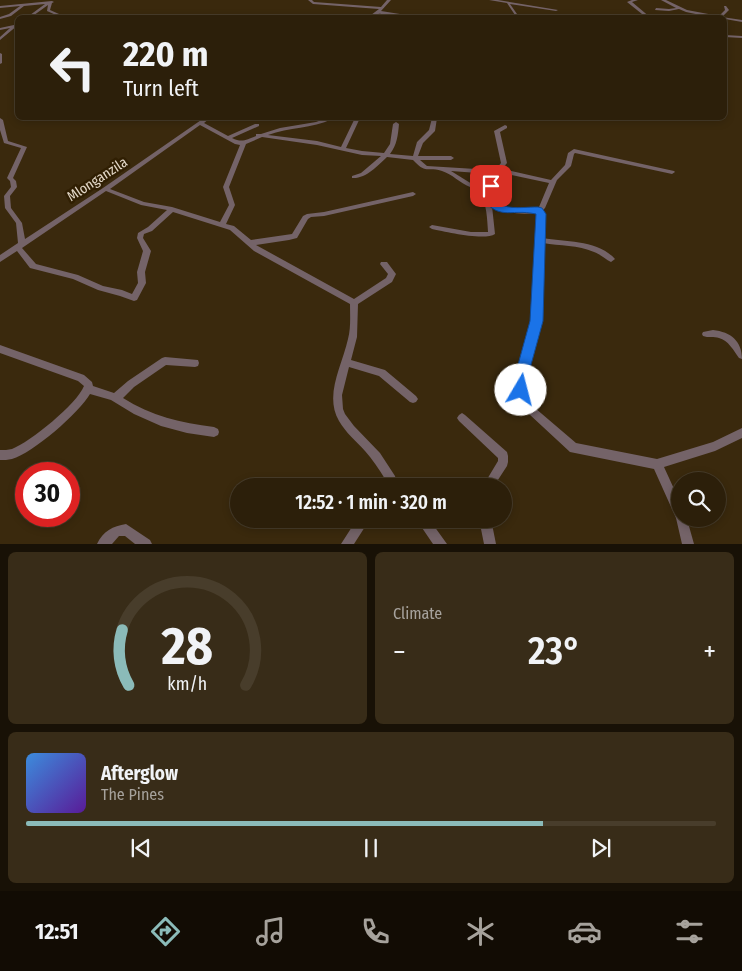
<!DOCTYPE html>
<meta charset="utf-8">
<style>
:root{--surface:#2c1f0a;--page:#382c18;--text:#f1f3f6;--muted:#a6a29c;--line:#483d2b;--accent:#8bbbb9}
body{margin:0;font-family:"Fira Sans Condensed",sans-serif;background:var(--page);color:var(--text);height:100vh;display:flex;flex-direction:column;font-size:19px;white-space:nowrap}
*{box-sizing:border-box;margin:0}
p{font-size:16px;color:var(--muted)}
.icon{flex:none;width:28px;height:28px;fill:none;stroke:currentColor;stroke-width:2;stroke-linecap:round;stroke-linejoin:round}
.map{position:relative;height:544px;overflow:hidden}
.sheet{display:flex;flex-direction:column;gap:8px;padding:8px;background:#181106;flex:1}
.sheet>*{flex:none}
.hud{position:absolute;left:15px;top:15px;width:712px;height:105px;border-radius:8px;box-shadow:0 2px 8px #0003,0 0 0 1px var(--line);background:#2c1f0a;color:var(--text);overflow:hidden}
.fabs{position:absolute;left:671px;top:472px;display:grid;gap:10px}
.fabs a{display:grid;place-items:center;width:55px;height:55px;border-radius:50%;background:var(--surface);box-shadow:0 2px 8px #0003,0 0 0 1px var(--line);font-size:25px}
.speed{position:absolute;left:15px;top:462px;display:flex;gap:10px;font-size:25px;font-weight:700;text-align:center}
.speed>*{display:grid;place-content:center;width:65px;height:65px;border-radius:50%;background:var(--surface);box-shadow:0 2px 8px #0003,0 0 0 1px var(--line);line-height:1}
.speed .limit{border:8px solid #d22;background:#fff;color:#111}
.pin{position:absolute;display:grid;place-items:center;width:42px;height:42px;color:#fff;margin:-21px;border-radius:10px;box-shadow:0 2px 8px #0006}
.me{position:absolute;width:55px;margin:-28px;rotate:8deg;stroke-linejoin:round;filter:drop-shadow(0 0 4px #0008)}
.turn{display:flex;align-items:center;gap:18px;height:105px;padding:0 25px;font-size:22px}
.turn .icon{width:65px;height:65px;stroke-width:2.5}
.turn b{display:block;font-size:35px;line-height:42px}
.big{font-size:38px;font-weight:600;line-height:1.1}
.sheet .widget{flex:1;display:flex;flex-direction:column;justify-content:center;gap:8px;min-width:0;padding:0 18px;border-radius:8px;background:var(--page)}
.sheet .dial{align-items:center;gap:0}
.dial svg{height:130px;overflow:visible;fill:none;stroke:var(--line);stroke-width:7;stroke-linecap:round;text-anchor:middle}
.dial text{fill:var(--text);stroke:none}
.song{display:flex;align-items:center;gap:15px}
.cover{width:60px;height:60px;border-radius:8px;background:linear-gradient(135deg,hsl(210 70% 55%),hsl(270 70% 35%))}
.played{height:5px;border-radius:2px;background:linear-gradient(90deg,var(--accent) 75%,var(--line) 75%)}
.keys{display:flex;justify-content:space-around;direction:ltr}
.heat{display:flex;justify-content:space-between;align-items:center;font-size:28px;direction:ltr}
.sheet .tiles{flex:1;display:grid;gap:8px;grid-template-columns:1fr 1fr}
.widget:last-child{grid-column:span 2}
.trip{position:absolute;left:230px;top:478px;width:282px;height:50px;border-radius:25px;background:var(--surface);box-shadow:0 2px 8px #0003,0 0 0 1px var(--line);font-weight:600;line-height:50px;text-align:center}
.menu{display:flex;height:80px;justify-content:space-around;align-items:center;background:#120c04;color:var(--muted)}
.menu .icon{width:35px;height:35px}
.menu .current{color:var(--accent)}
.menu b{font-size:22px;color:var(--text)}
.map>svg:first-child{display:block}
</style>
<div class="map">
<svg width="742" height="544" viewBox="0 0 742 544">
<rect width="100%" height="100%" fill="#3a290d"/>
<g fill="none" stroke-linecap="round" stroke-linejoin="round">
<!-- minor -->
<path fill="#746368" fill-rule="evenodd" d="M308,0h4l2,2 67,5 6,-7h4l-10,11 44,7c-14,0 -29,-4 -44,-4 -5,-1 -9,4 -14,4l12,-9 -66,-5z
M489,0h9l60,10 -2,1 -46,-7 7,10 -2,1 -8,-12z
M632,0h6l-6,2 19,16h-4l-20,-16z
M661,0h5l21,10 32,6 6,-6 -1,-4h2l3,4 -7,7 20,3v2l-17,-3v-1h-10l-29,-6 -7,-3 -10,2 -14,-1 1,-2 13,1 7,-1z
M52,1l2,1 -2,1 -2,7 9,4 -1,4h-3l1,-3 -9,-4 1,-6 -18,13h-4l19,-14 -21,2 -13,10 -11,3v-2l9,-3 11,-8 -20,2v-2z
M18,22v3l-18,15v-3l10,-9 -10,2v-2l14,-3z
M725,35l17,1v2l-17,-1z
M0,53l2,1v9l-2,1z
M0,118l3,2 5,21 19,6 -14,31 3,3 1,6 -7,9 1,12 11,15 3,16 78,-51 101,-70h6l-6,5 24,13 27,-12h4v2l-27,12c10,5 14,2 24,-2v-2h5l19,-6 36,-6 11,-4h5v1c-20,10 -43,8 -64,16l49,6 24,6 14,-29h5l-14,30 16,3 22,2 6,-9 3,-20 3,-2 3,2c-1,11 -2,21 -9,30l23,2 4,-14 12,-12 3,-12h5l-2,13 -12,12 -5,13h33l3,2 -3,2h-31l7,6 65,4 5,-2 4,-5 -7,-32 11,-6 2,1v2l-7,4 7,31 -5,6 49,11 14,-15 3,-12 6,-4 100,22 1,1 -3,2 -97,-21 -1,1 -3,12 -14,14 -12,28 -3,3 2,8 -1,19c23,4 55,2 72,21l-4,3c-6,-3 -11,-8 -17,-10 -16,-7 -34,-6 -51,-9l-2,78 -14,56 -1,13 1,7 8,11 41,35 81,16 56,-17 29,-14v10l-27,13 -51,16 16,35v17h7l7,25h-12l-6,-26 -22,-49 -84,-17 -41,-38 -9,-12 -4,-12 1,-13 16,-56 1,-53 4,-49 -2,-6c-16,2 -30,0 -44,-7l3,28c-10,7 -49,-2 -63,-5l-3,-2 3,-2 39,7h17c-1,-14 -1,-27 -8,-39l13,-14 1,-2 -3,-3 -40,-3 21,13 1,1 -3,2c-10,-4 -18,-13 -28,-16 -16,-5 -15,4 -29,-11l-26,-3c-10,9 -21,22 -35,21v-2l9,-3 20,-17 -19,-1 -45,-10 -55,-8 -16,7 -17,43 6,18 -9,19 8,2 17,14 41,-6 11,-18 4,-2 17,-2 89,-20 3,2 -3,2 -89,20 -13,1 -3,2 -11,19 -8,2 -33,5 98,54 32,-21 2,-4 -8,-10 1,-2h6l9,12 -4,8 -34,22 -1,33 -6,23 34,10 31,26 2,3 -2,3 -3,1 -3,-1 -31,-26 -30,-9 -7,28 1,14 2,5 9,12 26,27 15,23 1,4 -3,6h-12l4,-7c-6,-10 -13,-20 -20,-28 -9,-10 -19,-18 -26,-30 -15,-26 3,-55 9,-82 3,-11 2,-23 2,-35l-96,-53 -24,-21 -57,-18 -21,19 -8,3 -1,4 8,13 -6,21 1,11 -9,17 -3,1 -14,-5 -22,-6 -25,-11 -43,-11 -13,-17 -17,11v-7l18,-12 -2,-20 -11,-15 -1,-12 7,-9 -1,-6 -3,-3 14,-30 -17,-5 -4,-13zM200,125l35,19 5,1 -17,42 6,18 -9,17 -48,-15 -28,-5 -34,-13zM498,172l51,11 -10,24c-17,7 -43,3 -53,-14l12,-12 2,-4 -3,-4zM106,191l35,14 26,5 -19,17 -10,6 -1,5 6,13 -6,21 1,11 -6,11 -10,-4 -19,-4 -25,-11 -42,-11 -14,-16z
M536,118h7l-3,2z
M713,330c18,2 29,11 29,29l-3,-1c-5,-7 -11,-18 -20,-20 -5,-2 -11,0 -16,-2l-1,-2 1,-2z
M0,345l84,30 8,7 1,4 21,7 14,-12 34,-23 3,-1 33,3 1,3 -1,3 -3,1 -29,-2 -32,22 -11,11c28,18 58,25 91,29l4,2 1,3 -1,3 -4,2 -27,-4 -26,-7 -27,-12 -23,-14 -21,-6c-11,19 -57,59 -78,65 -4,1 -8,1 -12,1v-10c4,0 8,0 12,-1 18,-7 65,-45 72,-63l-6,-5 -78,-28z
M462,413l3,2 42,37 1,4v6l-1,4 -13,20h-11l15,-25v-3l-39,-37 -2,-3 2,-3z
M357,519h13l-16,25h-13z
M416,519h13l18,25h-14z
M479,519h12l5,25h-12z
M126,524l24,16 2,4h-17l-10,-8h-6l-7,8h-15c6,-13 16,-18 29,-20z"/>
</g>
<!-- route -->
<path fill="#1a73e8" stroke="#114b97" d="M491,183l5,3 -8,8c14,18 30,13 50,13l4,1 4,6 -3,107 -14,51 -3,22 -5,2 -5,-2 -2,-4 2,-18 14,-51 6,-107c-28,-6 -37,9 -58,-21z"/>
<g text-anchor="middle" stroke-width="5" stroke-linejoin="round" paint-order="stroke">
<!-- street labels -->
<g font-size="14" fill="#e2d7c7" stroke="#301f03">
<text transform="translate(97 179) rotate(-33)" y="5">Mlonganzila</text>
</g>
</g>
</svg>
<div class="fabs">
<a><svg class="icon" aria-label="search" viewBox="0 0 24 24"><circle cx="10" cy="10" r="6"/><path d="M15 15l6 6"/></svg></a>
</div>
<div class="speed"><div class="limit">30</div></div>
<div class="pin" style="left:491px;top:186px;background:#d93025"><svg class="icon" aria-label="arrive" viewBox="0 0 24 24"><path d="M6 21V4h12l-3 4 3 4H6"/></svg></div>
<svg class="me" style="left:521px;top:390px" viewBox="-20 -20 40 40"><circle r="19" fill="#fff"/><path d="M0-13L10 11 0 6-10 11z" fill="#1a73e8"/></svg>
<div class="trip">12:52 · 1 min · 320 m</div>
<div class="hud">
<div class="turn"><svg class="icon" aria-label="left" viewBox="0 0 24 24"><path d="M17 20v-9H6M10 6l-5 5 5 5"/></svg><div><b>220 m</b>Turn left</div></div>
</div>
</div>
<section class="sheet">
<div class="tiles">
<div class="widget dial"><svg viewBox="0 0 100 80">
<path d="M14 69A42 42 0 1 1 86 69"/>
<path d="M14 69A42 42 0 0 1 10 35" stroke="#8bbbb9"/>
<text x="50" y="56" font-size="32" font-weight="700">28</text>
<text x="50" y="72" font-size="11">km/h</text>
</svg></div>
<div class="widget"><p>Climate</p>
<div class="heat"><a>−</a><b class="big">23°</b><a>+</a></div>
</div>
<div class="widget">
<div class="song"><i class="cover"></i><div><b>Afterglow</b><p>The Pines</p></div></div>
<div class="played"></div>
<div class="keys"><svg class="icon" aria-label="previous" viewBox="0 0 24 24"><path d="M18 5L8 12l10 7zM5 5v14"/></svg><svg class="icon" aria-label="pause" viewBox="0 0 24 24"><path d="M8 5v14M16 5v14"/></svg><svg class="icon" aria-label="next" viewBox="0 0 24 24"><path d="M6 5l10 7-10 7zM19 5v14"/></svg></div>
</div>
</div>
</section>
<nav class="menu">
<b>12:51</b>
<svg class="icon current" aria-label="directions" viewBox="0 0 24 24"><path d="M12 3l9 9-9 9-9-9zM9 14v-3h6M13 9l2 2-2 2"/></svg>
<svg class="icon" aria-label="music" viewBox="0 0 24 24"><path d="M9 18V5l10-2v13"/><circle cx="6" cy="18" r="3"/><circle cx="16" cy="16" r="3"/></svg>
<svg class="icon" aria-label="phone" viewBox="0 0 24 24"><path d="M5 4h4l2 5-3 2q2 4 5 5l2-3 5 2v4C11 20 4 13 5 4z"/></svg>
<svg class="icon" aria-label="climate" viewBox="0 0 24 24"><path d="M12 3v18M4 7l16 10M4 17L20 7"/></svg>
<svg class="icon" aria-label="car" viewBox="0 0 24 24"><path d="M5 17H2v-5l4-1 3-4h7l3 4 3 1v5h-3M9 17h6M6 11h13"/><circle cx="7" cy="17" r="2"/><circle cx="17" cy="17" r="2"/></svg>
<svg class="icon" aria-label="filters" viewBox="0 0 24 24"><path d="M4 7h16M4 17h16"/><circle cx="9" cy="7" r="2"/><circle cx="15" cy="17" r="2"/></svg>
</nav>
